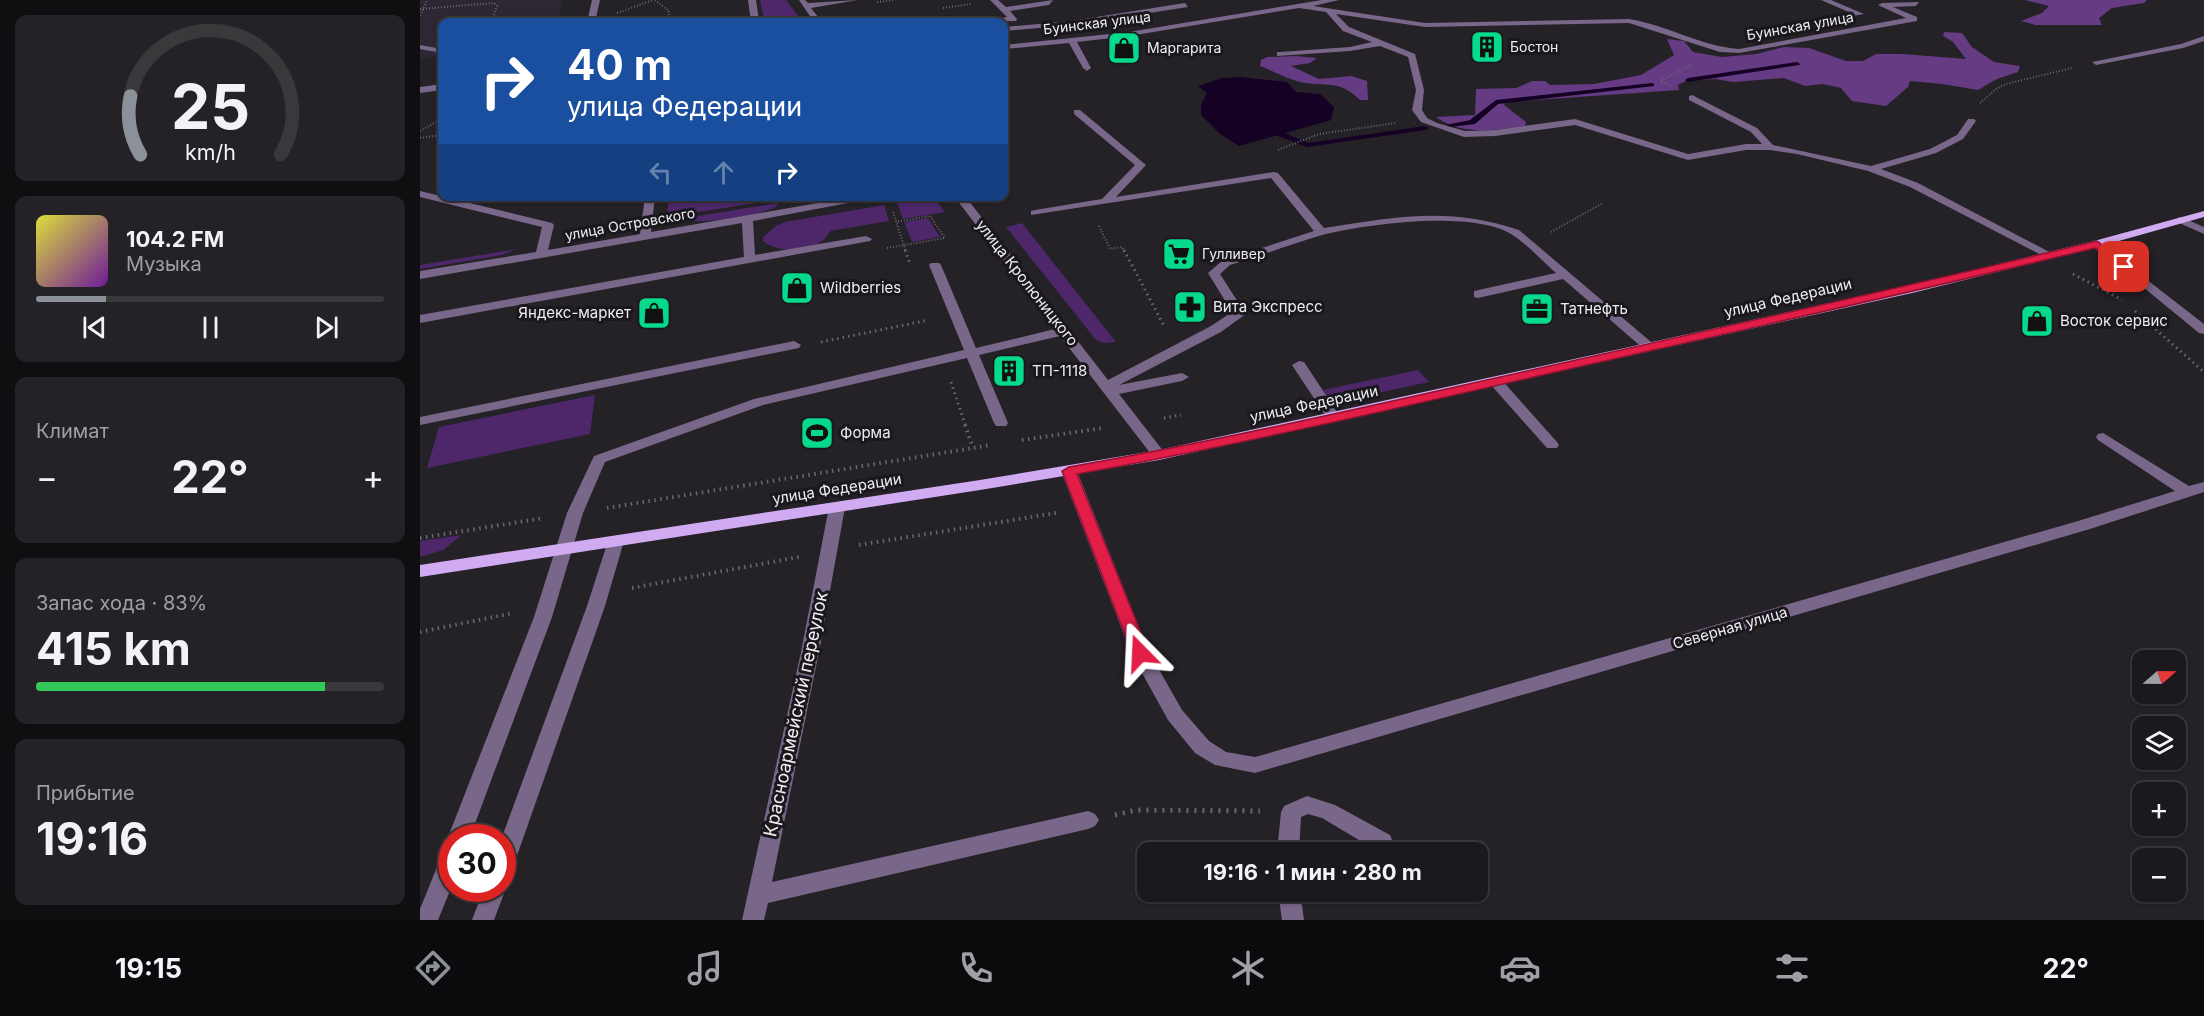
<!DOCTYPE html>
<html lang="ru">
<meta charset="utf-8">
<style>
:root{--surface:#1b191d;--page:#242226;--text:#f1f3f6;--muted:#a0a0a4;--line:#39383b;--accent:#8c9099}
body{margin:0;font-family:Inter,sans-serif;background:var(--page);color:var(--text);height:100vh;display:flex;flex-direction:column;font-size:22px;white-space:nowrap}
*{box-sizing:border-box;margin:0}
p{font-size:20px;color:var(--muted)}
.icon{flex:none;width:33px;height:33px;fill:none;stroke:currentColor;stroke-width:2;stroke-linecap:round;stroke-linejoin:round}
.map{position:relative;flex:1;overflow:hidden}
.side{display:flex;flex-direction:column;gap:15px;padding:15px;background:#0f0e10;width:420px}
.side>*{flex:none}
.hud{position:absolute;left:18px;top:18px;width:570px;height:183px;border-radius:12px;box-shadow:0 2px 4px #0004,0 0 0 2px var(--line);background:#1a4fa0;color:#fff;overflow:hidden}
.needle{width:39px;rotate:70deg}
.fabs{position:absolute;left:1712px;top:650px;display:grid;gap:12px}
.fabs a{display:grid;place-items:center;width:54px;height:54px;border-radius:12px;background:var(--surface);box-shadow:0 2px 4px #0004,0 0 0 2px var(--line);font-size:30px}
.speed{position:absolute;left:18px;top:824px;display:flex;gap:12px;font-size:30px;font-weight:700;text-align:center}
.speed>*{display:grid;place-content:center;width:78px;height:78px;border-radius:50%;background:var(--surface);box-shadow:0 2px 4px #0004,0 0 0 2px var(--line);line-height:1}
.speed .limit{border:9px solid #d22;background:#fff;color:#111}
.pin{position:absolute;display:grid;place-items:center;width:51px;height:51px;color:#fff;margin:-26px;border-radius:12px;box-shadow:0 3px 9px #0006}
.me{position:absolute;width:66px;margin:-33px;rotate:339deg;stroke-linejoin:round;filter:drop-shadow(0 0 4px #0008)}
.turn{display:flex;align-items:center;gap:21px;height:126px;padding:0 30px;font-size:27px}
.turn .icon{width:78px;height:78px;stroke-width:2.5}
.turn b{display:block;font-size:42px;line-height:51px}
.lanes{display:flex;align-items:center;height:57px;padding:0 30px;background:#0003;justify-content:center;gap:30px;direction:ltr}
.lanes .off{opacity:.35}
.big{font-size:45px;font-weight:700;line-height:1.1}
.side .tile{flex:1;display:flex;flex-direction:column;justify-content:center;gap:9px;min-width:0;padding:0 21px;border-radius:12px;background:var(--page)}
.side .dial{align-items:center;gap:0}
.dial svg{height:156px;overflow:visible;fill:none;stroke:var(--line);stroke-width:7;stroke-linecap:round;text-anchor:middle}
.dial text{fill:var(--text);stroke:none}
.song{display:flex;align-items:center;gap:18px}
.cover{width:72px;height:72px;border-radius:9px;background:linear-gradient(135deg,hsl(60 70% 55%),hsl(280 70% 35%))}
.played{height:6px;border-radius:3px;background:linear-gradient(90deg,var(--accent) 20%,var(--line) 20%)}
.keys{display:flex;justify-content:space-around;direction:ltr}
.heat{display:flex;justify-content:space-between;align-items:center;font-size:33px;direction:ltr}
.charge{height:9px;border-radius:4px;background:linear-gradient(90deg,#34c759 83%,var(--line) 0)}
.trip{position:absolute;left:717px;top:842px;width:351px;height:60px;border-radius:12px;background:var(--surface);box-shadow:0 2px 4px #0004,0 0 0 2px var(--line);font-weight:700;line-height:60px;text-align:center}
.dock{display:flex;height:96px;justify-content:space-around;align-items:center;background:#0b0a0c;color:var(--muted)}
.dock .icon{width:42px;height:42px}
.dock .current{color:var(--accent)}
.dock b{font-size:27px;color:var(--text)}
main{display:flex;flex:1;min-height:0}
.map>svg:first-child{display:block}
</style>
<main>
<section class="side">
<div class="tile dial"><svg viewBox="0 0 100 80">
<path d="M14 69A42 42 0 1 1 86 69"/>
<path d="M14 69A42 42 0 0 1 9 39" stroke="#8c9099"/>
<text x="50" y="56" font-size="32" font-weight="700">25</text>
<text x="50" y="72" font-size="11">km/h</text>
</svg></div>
<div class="tile">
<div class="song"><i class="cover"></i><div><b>104.2 FM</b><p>Музыка</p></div></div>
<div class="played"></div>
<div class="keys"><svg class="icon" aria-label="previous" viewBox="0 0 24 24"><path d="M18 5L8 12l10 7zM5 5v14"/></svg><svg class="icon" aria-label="pause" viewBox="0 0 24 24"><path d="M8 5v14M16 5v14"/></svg><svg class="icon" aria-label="next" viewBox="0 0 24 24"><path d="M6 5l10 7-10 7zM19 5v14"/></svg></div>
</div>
<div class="tile"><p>Климат</p>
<div class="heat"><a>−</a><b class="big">22°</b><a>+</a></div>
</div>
<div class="tile"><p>Запас хода · 83%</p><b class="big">415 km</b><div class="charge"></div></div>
<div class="tile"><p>Прибытие</p><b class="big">19:16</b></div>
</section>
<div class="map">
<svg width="1784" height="920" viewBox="0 0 1784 920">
<rect width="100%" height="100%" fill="#242127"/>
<!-- built -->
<path fill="#2d2733" d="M0,0h142l-4,22h-116v34l-22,3z"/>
<!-- green -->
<path fill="#4d2769" d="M340,0h26l17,22h-30l-9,-2z
M249,197v-1l126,1 -128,20z
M495,200l23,3 7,9 -42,7 -6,-17z
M358,203l-2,4c-20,9 -76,19 -97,12z
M464,205l5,16 -59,10c-9,22 -51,24 -67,10v-4l13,-11 9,-4z
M508,218l12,19 -28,5 -8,-20z
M602,223l94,119 -12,1 -8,-3 -90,-113z
M97,249l-15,6 -82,14v-4z
M998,370l11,12 -98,21 -8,-13z
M175,395l-5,39 -163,34 12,-41z
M42,535l-19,15 -23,7v-16z"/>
<!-- forest -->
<path fill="#653b84" d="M1605,0h122l-3,3 -32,5 -13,10 3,7h-66l-15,-4 21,-8 7,-7z
M1524,32l18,1 10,14 22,15 26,4 -2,6 -21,7 -19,11 -36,-6 -32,-3 -2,6 -22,19 -34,-5 -11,-13 -18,-4 -18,2 -21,-8 -51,4 -18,-3 -29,2 -8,4 1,5 -173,12 -2,3 22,17 -1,4c-29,4 -63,10 -89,-9l39,-2 1,-26 40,-1 16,-7h13l5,4 44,-1 47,-9 33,-20 -7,-16 17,2 9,11 29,5 34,-3 28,-7 25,1 37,13h17l13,-7h27l63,5 -13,-17 -10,-6z
M876,56l21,2 -7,5 -19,3 28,13 32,-3 16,5 1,19h-8c-22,-22 -34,-12 -60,-18 -14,-4 -27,-11 -40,-16l1,-6 6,-3z"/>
<!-- water -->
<path fill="#150123" d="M820,77l47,5 9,10 24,2 14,13 -3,13 -92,26 -19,-12 -19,-19v-10l6,-12 -9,-7 24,-8z"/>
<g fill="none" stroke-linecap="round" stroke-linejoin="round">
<!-- stream -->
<path fill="#150123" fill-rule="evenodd" d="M1377,62l3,2 -1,1 -111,17 -3,-2 3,-2z
M1232,83l2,1v2l-156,18 -23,20 -25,3 -4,-2 24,-5 26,-20z
M842,126h6l40,17 117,-17 4,2 -4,2 -118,17 -45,-17z"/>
<!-- path-far3 -->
<path stroke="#6b686e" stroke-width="2" stroke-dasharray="1 2" stroke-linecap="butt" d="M235,0l14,11 -1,11
M457,2l17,-2
M523,8l28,-4
M0,9l74,-6 3,3 -6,16
M197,13l36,-13
M0,16l7,-16
M1250,86l-10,-5 31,-16
M1560,103l16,-14 10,-5 66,-16
M0,131l22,-12
M0,138l22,-3
M858,150l41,-16 77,-11
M473,212l13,40
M679,226l11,23 12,-2 2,5
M1131,232l52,-29
M467,248l58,-10 -15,-22 -34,6"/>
<!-- path-far2 -->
<path stroke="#6b686e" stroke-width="3" stroke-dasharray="1.5 4" stroke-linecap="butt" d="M485,250l5,14
M704,250l40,76
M1653,274l49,26
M1715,311l69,61
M401,342l108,-22
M531,382l15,45
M744,418l17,-3"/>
<!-- path-far1 -->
<path stroke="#6b686e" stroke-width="4" stroke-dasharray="1.5 4.5" stroke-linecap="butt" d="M545,425l8,23
M602,440l81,-12
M187,508l384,-63
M0,538l124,-20
M439,545l197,-32
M212,588l167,-31
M0,632l93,-19"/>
<!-- path -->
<path stroke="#6b686e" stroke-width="5" stroke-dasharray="2 6" stroke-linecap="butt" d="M695,815l21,-5 124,1"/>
<!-- minor -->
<path fill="#786788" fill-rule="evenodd" d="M172,0h8l-5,22h-8z
M328,0h8l3,20 3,2h-11z
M379,0h6l3,3 50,-3 -47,8 11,14h-8z
M570,0h8l8,7 47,-7 -4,5 -39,6 7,8 -1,2 -31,1 4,-2 18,-3z
M902,0h17l-26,6 112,17 204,-4c38,6 71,27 110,30l167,-31 -28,-13 4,-2 37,-1 -3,4 -23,1 24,10v4l-178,32 -19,-1 -91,-29 -204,4 -89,-13 13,13 66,27 9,36 -2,20 5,8 10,5 28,8 30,-1 80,-11 113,35 58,-10h16l-11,-12 -62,-32v-4l3,-1 65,33 16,17 98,21 59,-17 27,-14 11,-16h6l2,2 -13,18 -27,14 -55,16 37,14 139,73 -6,3 -4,-1 -137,-71 -42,-16 -71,-17 -27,-4h-24l-58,10 -113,-35 -80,11 -31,1 -43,-15 -9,-12 4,-20 -8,-33 -28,-11 -30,5 -73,5v-4h3l70,-5 22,-5 -29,-11 -17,-19 -27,-4 -170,28 -52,6 14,26 -4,3 -4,-3 -14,-25 -65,6v-4l125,-13z
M1401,0h10l33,14 -46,8v-4l33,-5z
M765,3l3,4 -117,18 -67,6v-4l67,-6z
M1784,36v5l-21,7 -87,17 -4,-3 89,-18z
M0,45l22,4v4l-22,-4z
M22,84v6l-22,3v-6z
M654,110h6l66,55 -30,32 158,-25 4,1 46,55c71,-11 125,-22 195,2l138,117 -2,3h-10l-82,-71 -85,19 -4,-1v-6l82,-18c-14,-12 -29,-29 -45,-39 -41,-24 -144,-10 -189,1 -31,9 -62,21 -92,30l-10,9 25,39 -2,3 -22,16 -102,53 63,-12 7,4 -7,4 -63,13 45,58 2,3 -2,3h-10l-94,-122 -81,19 29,68 -2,3h-10l-2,-3 -27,-65 -204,47 -158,57 -22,51 -31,104 -82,220h-18l-1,7 -3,-7 86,-220 33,-104 27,-57 160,-57 210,-49 -35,-85 2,-2h8l2,2 35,83 79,-19 -101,-133h11l143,184 103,-54 21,-14 -24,-39 14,-12 92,-30 -43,-53 -240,37v-4l4,-1 67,-11 33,-34 -61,-51z
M0,191l132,32 2,2 -6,25 92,-16 5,-38h10l-4,36 207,-36h27l-132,25 2,34 111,-19 6,3 -2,2 -450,82v-8l324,-58 -2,-34 -322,56v-8l116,-19 6,-25 -122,-30z
M1761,217l23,10v7l-27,-12v-4z
M1677,241l107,83v10l-5,-1 -106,-87 -2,-2z
M374,341l7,4 -2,3 -379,77v-8z
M879,361l5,1 37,56 -2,3h-10l-2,-3 -35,-53z
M1076,378l5,1 56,63 2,3 -2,3h-10l-56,-63 -2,-3z
M1683,433l86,53 15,-4v10l-114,37 -835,244 -40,-8 -20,-12 -27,-33 -37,-67 -70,-182 8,-5 8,5 72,181 33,58 27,31 17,11 29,5 823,-236 97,-30 -77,-51 -2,-3 2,-3z
M417,502l8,5 -26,145 -47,230 316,-71 7,3 4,6 -4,6 -7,3 -320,74 -4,17h-22l59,-268 28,-145z
M196,536l6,1 2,4 -19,65 -92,261 -3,7 -8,3v-40l85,-231 21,-65 2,-4z
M887,796l28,9 55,30 3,7 -3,7 -8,2 -8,-2 -52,-31 -14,-4 -7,3 -2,35h-22l4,-40 3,-6z
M32,848v38l-14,34h-18v-11l21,-52 3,-7z
M82,881l4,7 -12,32h-22l12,-32h18z
M858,891h22l4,29h-22z"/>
<!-- major -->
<path fill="#d1abf1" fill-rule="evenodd" d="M1784,211v6l-103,29 -189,47 -753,167 -179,30 -560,87v-12l560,-85 179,-30 753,-165 182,-44z"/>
</g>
<!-- route -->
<path fill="#e11d48" stroke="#92132f" stroke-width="1.5" d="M1677,241l31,23v5h-8l-25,-21c-185,45 -371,86 -557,128 -153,35 -306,70 -461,98l72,179 -3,4 -6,2 -5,-2 -3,-4 -70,-182 7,-4c160,-28 318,-65 476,-100 184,-41 368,-82 552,-126z"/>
<!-- icons -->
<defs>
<symbol id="building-square" viewBox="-11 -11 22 22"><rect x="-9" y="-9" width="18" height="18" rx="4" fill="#05d98b" stroke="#1a171d"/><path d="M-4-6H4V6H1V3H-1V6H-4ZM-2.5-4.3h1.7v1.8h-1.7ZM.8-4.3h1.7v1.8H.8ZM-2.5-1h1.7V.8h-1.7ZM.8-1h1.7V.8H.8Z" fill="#111"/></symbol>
<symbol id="shop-square" viewBox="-11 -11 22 22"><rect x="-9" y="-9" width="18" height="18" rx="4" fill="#05d98b" stroke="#1a171d"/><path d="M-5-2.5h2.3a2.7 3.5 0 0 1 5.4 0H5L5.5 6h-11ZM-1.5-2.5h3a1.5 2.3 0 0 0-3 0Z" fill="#111"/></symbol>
<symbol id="supermarket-square" viewBox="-11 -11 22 22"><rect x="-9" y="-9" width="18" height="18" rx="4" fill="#05d98b" stroke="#1a171d"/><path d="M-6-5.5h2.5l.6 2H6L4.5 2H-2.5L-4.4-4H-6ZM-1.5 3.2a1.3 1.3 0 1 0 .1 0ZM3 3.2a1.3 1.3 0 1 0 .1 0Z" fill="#111"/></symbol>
<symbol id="pharmacy-square" viewBox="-11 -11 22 22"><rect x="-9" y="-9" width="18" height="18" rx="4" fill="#05d98b" stroke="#1a171d"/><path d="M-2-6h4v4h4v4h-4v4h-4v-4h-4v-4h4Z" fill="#111"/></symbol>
<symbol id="office-square" viewBox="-11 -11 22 22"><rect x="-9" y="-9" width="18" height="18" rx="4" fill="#05d98b" stroke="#1a171d"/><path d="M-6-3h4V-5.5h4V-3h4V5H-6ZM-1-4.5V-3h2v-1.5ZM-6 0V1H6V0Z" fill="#111"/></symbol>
<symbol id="stadium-square" viewBox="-11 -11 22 22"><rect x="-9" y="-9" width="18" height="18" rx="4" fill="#05d98b" stroke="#1a171d"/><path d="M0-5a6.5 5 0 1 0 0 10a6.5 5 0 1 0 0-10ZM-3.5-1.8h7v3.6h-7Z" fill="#111"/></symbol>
</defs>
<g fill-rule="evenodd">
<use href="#building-square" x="1048" y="28" width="38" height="38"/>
<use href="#shop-square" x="685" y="29" width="38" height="38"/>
<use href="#supermarket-square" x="740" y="235" width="38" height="38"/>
<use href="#shop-square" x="358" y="269" width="38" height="38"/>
<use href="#pharmacy-square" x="751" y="288" width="38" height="38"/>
<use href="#office-square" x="1098" y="290" width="38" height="38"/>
<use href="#shop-square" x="215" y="294" width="38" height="38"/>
<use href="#shop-square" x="1598" y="302" width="38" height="38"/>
<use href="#building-square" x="570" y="352" width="38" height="38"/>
<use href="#stadium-square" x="378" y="414" width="38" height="38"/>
</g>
<g text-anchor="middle" stroke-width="6" stroke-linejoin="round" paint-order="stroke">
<!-- far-street labels -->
<g font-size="14" fill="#efedf2" stroke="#1a171d">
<text transform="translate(677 23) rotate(-7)" y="5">Буинская улица</text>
<text transform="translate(1380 26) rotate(-10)" y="5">Буинская улица</text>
<text transform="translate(210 224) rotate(-10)" y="5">улица Островского</text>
</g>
<!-- far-poi labels -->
<g font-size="14" fill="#efedf2" stroke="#1a171d" text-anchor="start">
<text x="1090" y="52">Бостон</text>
<text x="727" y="53">Маргарита</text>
<text x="782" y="259">Гулливер</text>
</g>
<!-- street labels -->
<g font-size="15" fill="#efedf2" stroke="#1a171d">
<text transform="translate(607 283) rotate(52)" y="5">улица Кролюницкого</text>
<text transform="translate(1368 298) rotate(-13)" y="5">улица Федерации</text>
<text transform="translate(894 404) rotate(-12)" y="5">улица Федерации</text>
<text transform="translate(417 489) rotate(-9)" y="5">улица Федерации</text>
<text transform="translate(1310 628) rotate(-16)" y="5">Северная улица</text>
</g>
<!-- poi labels -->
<g font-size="15" fill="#efedf2" stroke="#1a171d" text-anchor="start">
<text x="400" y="293">Wildberries</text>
<text x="793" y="312">Вита Экспресс</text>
<text x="1140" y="314">Татнефть</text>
<text x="211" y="318" text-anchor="end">Яндекс-маркет</text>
<text x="1640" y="326">Восток сервис</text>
<text x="612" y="376">ТП-1118</text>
<text x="420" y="438">Форма</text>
</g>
<!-- near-street labels -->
<g font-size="18" fill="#efedf2" stroke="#1a171d">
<text transform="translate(376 714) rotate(-78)" y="6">Красноармейский переулок</text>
</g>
</g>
</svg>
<div class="fabs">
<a><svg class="needle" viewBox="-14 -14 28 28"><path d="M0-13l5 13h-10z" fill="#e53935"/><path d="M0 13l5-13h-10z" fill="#a0a0a4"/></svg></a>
<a><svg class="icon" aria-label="layers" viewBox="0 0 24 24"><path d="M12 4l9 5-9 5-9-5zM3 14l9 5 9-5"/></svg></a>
<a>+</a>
<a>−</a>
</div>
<div class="speed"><div class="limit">30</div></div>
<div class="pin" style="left:1704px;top:267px;background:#d93025"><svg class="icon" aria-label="arrive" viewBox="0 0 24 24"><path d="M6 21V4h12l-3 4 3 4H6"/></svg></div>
<svg class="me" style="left:720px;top:653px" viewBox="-20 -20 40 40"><path d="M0-17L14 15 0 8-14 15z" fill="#e11d48" stroke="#fff" stroke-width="4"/></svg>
<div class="trip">19:16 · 1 мин · 280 m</div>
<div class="hud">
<div class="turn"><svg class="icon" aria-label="right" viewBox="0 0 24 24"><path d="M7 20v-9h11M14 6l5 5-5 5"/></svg><div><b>40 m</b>улица Федерации</div></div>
<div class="lanes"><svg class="icon off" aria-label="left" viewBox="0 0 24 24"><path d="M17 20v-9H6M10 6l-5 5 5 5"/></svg><svg class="icon off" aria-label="ahead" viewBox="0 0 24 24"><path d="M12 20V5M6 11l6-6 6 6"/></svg><svg class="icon" aria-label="right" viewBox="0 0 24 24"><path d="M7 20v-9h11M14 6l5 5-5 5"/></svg></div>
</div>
</div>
</main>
<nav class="dock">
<b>19:15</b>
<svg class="icon current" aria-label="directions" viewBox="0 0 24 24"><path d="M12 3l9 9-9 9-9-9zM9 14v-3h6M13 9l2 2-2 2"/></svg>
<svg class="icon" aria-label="music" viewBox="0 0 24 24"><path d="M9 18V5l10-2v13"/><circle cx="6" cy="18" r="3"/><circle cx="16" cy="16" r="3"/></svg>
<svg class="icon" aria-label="phone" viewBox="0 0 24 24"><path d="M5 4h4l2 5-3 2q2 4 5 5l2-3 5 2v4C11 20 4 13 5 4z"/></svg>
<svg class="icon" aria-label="climate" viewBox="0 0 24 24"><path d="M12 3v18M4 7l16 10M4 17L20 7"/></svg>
<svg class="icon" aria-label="car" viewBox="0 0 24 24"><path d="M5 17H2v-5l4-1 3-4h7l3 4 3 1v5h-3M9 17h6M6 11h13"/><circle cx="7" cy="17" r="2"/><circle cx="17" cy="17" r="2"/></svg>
<svg class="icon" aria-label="filters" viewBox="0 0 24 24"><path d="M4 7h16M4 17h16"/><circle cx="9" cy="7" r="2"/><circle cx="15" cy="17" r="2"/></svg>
<b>22°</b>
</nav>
